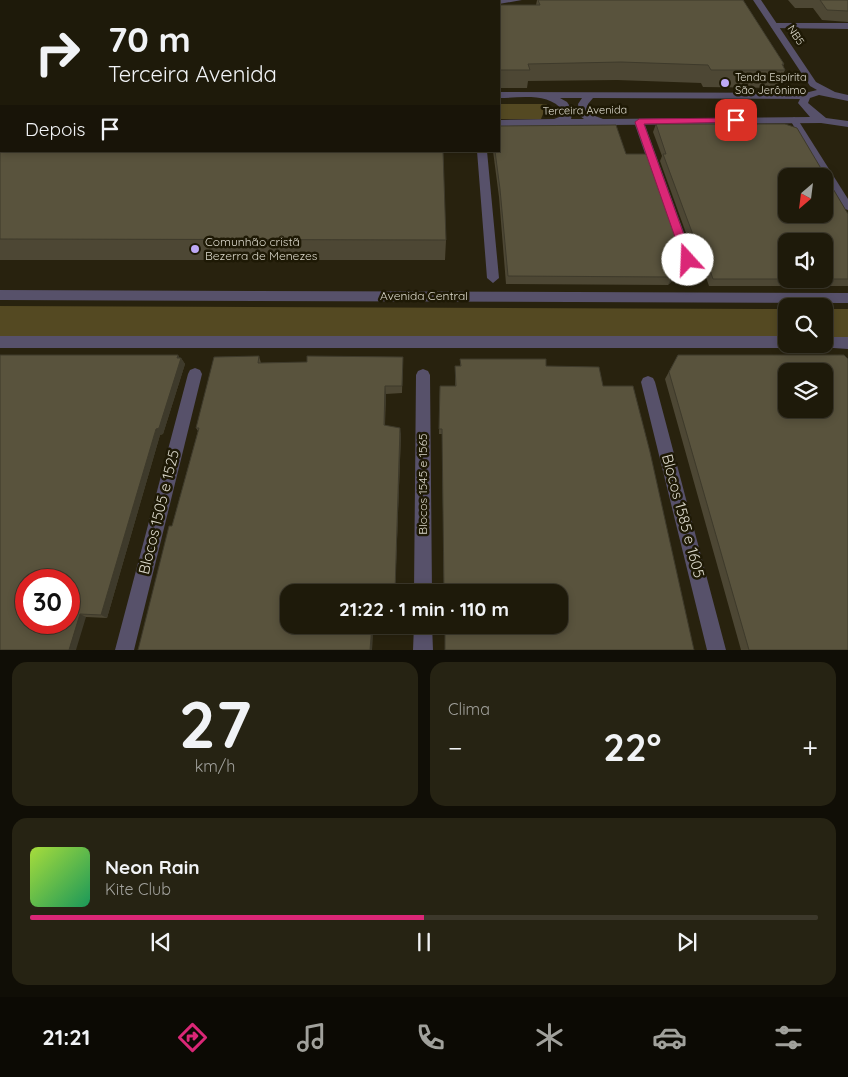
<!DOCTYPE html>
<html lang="pt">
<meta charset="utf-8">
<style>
:root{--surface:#1e1a0a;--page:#262313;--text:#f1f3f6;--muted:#a1a19c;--line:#3c382b;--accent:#db2777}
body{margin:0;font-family:Quicksand,sans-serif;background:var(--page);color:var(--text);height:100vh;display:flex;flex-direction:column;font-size:19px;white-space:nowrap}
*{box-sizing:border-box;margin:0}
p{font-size:16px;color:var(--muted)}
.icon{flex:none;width:28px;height:28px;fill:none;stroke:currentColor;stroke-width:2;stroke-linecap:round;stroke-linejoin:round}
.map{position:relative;height:650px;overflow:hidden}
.panel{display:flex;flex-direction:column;gap:12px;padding:12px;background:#100e06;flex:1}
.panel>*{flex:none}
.hud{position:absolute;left:0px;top:0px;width:500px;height:152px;box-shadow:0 2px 8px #0003,0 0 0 1px var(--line);background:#1e1a0a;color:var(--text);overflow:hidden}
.needle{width:32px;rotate:208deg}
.buttons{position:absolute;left:778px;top:168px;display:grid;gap:10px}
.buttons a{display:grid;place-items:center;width:55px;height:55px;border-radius:10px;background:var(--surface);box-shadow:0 2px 8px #0003,0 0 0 1px var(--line);font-size:25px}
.speed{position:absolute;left:15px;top:569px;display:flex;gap:10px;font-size:25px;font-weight:700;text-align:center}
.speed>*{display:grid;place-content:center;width:65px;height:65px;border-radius:50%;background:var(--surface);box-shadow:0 2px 8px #0003,0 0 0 1px var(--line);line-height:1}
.speed .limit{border:8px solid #d22;background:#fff;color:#111}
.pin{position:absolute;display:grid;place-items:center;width:42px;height:42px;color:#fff;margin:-21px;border-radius:10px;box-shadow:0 2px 8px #0006}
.me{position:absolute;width:55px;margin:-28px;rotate:340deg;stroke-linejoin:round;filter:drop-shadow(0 0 4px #0008)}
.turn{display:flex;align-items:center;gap:18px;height:105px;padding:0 25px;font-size:22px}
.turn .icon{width:65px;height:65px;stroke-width:2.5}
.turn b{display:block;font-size:35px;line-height:42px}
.then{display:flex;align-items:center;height:48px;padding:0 25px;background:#0003;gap:10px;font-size:19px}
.big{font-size:38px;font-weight:700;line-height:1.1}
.panel .card{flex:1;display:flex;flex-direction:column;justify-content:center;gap:8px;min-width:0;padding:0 18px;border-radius:15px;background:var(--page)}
.panel .dial{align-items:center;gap:0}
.dial b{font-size:65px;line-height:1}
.song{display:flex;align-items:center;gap:15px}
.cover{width:60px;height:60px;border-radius:8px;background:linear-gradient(135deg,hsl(80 70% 55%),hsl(150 70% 35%))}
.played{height:5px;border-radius:2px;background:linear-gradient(90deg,var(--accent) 50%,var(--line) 50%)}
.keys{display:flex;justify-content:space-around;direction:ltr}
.heat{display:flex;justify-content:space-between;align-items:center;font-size:28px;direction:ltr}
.panel .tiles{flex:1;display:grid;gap:12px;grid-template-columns:1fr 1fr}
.card:last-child{grid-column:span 2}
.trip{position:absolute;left:280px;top:584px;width:288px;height:50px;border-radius:15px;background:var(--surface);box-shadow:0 2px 8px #0003,0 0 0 1px var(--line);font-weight:700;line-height:50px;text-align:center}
.menu{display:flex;height:80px;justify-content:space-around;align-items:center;background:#0c0a04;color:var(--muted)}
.menu .icon{width:35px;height:35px}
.menu .current{color:var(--accent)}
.menu b{font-size:22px;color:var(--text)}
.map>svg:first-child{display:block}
</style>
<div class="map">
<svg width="848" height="650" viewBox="0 0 848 650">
<rect width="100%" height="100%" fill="#28220e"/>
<!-- green -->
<path fill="#544922" d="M12,0h200l-201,1z
M499,104h48l-6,15h-42z
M0,306l786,3v29l-786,-1z
M824,309h24v29h-24z"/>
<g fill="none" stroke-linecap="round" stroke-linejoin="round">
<!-- service -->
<path fill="#57516a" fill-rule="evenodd" d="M794,117l4,3 50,79v11l-3,-1 -55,-89z"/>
<!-- minor -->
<path fill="#57516a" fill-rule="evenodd" d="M775,23h73v6l-76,-1 -1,-2z
M639,119l5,3 56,155 -1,3h-10l-1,-3 -54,-155z
M477,151h10l12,127 -6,5 -6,-5z
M195,368l5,2 2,4 -68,276h-19l73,-276 2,-4z
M423,369l5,2 2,4 2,217h-18l2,-217 2,-4z
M648,376l5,2 2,4 71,268h-19l-66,-268 2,-4z
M414,625h18l1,25h-20z"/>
<!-- tertiary -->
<path fill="#57516a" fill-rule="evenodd" d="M496,0h26l-23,4z
M753,0h8l55,82 19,10 13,3v6l-29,-6 -9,3 -2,5 18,15 22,3v6l-27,-4 -322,3v-6l55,-1 8,-3 1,-5c-14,-19 -43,-13 -64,-13v-6l306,1 12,-3 -7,-4zM560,98h22l-4,6 2,12 4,3h-13l2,-8 -6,-9zM593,98l207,1 -2,4 12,14 -207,2 -13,-5 -2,-10z
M0,8l1,1v5h-1z
M0,90h1v6h-1z
M0,120h1v6h-1z
M0,290l848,3v10l-848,-3z
M0,336h786v8h6l-6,4h-786z
M824,337h24v12l-29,-2 -2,-3h7z"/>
</g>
<!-- wall -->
<path fill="#4d4734" d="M537,0h206l41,64 -1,2 2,4 -9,18 -73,-1 -2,-4 -84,-3 -89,1 -1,7h-28v-83h37z
M788,0h60v22l-26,-2 -9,-12h-18z
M0,25h1v55h-1z
M656,124l192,90v72h-139l-11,-32 -3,4 -35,-97 2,-5 -9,-24z
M0,132l446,108 -1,20h-445z
M493,151l133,3 61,108 -4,8 -15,15 -162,-1 -7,-87z
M178,355l1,3h2l4,6 -22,70 -3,1 -53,183 -21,-1 -86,33z
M678,355l170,295h-107l-76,-271z
M259,356l2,7 46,-1 96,-5 -1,36 -16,1 -1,31 16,9 -6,158h-106l84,33 -1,25h-234l60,-219 -2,-3z
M460,359l86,7 57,20 91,264h-249v-25h114v-33h-115l-2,-158h-3l1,-48h15v-20h5z"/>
<!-- shaded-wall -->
<path fill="#3e3a2b" d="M687,262l-4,8 -15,15 4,-8z
M178,355l3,5v-2l4,6 -22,70 -3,1 -53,183 -6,-3z
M385,386l1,8 -2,38v-7z
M400,428l1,6 -6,158z
M80,614l6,3 -10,33h-7z
M372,625h1l-1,25h-2z"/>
<!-- building -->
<path fill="#59533d" stroke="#3e3a2b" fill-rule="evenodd" d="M538,0h205l41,64h-2l3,6h-74l-3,-5 -87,-3 -93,2 2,6h-31v-65h41z
M820,0h28v11l-21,-1z
M0,25h1v37h-1z
M656,124h129l12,4 51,86v65h-135l-11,-32 -3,4 -36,-97h3zM786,176h38v38h-38zM786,241h38v38h-38z
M616,125l10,29h23l38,108 -15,15 -164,-1 -8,-87 -5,-38h4v-25z
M0,132h1v19h442l3,89 -446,-1z
M0,355h178l-1,3h4l-22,70 -3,1 -55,186 -21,-1 -11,36h-69zM26,580h43v42h-43z
M678,355h166l4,4v291h-99l-80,-278zM786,371h38v38h-38z
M259,356l-1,7 49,-1v-6l96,1 -1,29h-17l-1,39 16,3 -5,164h-106v33h83l-2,25h-232l31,-124h3l27,-98h-3l18,-71z
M460,359h86v7l53,1 4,19h30l17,66 44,198h-249v-25h114v-33h-115l-2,-163h-3l1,-43h16l-1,-20h6z"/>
<!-- route -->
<path fill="#db2777" stroke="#8e194d" d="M736,118l4,2 -1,2 -95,2 49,136 -1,3h-8l-49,-141 4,-3z"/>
<!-- markers -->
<g fill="#bea9f5" stroke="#1e1905" stroke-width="2">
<circle cx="725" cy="83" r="5"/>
<circle cx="195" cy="249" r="5"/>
</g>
<g text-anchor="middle" stroke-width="5" stroke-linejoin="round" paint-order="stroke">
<!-- far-street labels -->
<g font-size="11" fill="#dcd9cc" stroke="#1e1905">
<text transform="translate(796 35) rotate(57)" y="4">NB5</text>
<text transform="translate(585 110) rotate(-1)" y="4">Terceira Avenida</text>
</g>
<!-- far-poi labels -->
<g font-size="11" fill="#dcd9cc" stroke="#1e1905" text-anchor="start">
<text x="735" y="81">Tenda Espírita<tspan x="735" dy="13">São Jerônimo</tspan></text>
</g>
<!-- poi labels -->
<g font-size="12" fill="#dcd9cc" stroke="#1e1905" text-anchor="start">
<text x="205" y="246">Comunhão cristã<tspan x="205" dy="14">Bezerra de Menezes</tspan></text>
</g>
<!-- street labels -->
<g font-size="12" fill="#dcd9cc" stroke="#1e1905">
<text x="424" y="300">Avenida Central</text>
<text transform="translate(423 484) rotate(-90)" y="4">Blocos 1545 e 1565</text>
</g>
<!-- near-street labels -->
<g font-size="15" fill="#dcd9cc" stroke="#1e1905">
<text transform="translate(159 512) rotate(-76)" y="5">Blocos 1505 e 1525</text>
<text transform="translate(683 516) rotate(75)" y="5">Blocos 1585 e 1605</text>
</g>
</g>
</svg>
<div class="buttons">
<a><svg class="needle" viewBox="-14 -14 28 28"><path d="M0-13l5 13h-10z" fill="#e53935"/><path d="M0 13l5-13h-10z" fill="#a1a19c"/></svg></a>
<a><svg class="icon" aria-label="sound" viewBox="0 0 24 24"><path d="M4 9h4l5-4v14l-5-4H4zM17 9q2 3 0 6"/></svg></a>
<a><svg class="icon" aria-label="search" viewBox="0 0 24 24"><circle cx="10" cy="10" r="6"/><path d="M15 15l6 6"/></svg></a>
<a><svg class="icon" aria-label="layers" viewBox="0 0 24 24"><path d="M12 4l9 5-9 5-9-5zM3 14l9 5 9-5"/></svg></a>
</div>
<div class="speed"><div class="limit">30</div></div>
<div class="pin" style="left:736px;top:120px;background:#d93025"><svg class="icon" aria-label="arrive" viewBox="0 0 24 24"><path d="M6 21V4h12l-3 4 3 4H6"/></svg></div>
<svg class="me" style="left:688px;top:260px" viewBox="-20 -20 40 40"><circle r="19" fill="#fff"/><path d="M0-13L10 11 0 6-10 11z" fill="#db2777"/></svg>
<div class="trip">21:22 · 1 min · 110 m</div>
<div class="hud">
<div class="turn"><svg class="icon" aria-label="right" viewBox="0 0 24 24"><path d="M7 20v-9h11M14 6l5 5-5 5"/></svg><div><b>70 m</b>Terceira Avenida</div></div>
<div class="then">Depois<svg class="icon" aria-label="arrive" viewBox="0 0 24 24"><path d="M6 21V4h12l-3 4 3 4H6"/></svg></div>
</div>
</div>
<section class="panel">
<div class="tiles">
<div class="card dial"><b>27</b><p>km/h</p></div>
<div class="card"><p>Clima</p>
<div class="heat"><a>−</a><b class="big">22°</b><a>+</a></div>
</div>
<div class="card">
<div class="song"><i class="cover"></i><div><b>Neon Rain</b><p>Kite Club</p></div></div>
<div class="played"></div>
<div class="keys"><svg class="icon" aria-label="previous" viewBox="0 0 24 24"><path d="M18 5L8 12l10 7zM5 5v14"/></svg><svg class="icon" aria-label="pause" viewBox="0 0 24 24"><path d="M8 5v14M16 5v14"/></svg><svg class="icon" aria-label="next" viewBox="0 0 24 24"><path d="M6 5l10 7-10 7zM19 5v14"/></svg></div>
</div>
</div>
</section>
<nav class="menu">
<b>21:21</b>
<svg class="icon current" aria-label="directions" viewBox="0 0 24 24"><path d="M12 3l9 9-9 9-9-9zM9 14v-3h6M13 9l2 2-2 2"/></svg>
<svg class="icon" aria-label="music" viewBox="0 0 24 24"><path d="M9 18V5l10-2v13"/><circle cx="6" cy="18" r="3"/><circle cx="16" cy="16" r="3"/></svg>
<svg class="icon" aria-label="phone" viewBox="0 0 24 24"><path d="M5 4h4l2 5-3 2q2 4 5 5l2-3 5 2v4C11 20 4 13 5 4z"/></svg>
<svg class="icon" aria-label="climate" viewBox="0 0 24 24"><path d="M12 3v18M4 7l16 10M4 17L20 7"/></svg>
<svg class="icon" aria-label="car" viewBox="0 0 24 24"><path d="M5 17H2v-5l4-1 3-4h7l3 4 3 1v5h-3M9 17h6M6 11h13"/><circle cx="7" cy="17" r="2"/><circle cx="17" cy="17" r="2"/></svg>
<svg class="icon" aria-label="filters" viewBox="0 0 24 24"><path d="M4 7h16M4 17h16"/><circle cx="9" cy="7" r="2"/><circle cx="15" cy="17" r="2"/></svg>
</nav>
